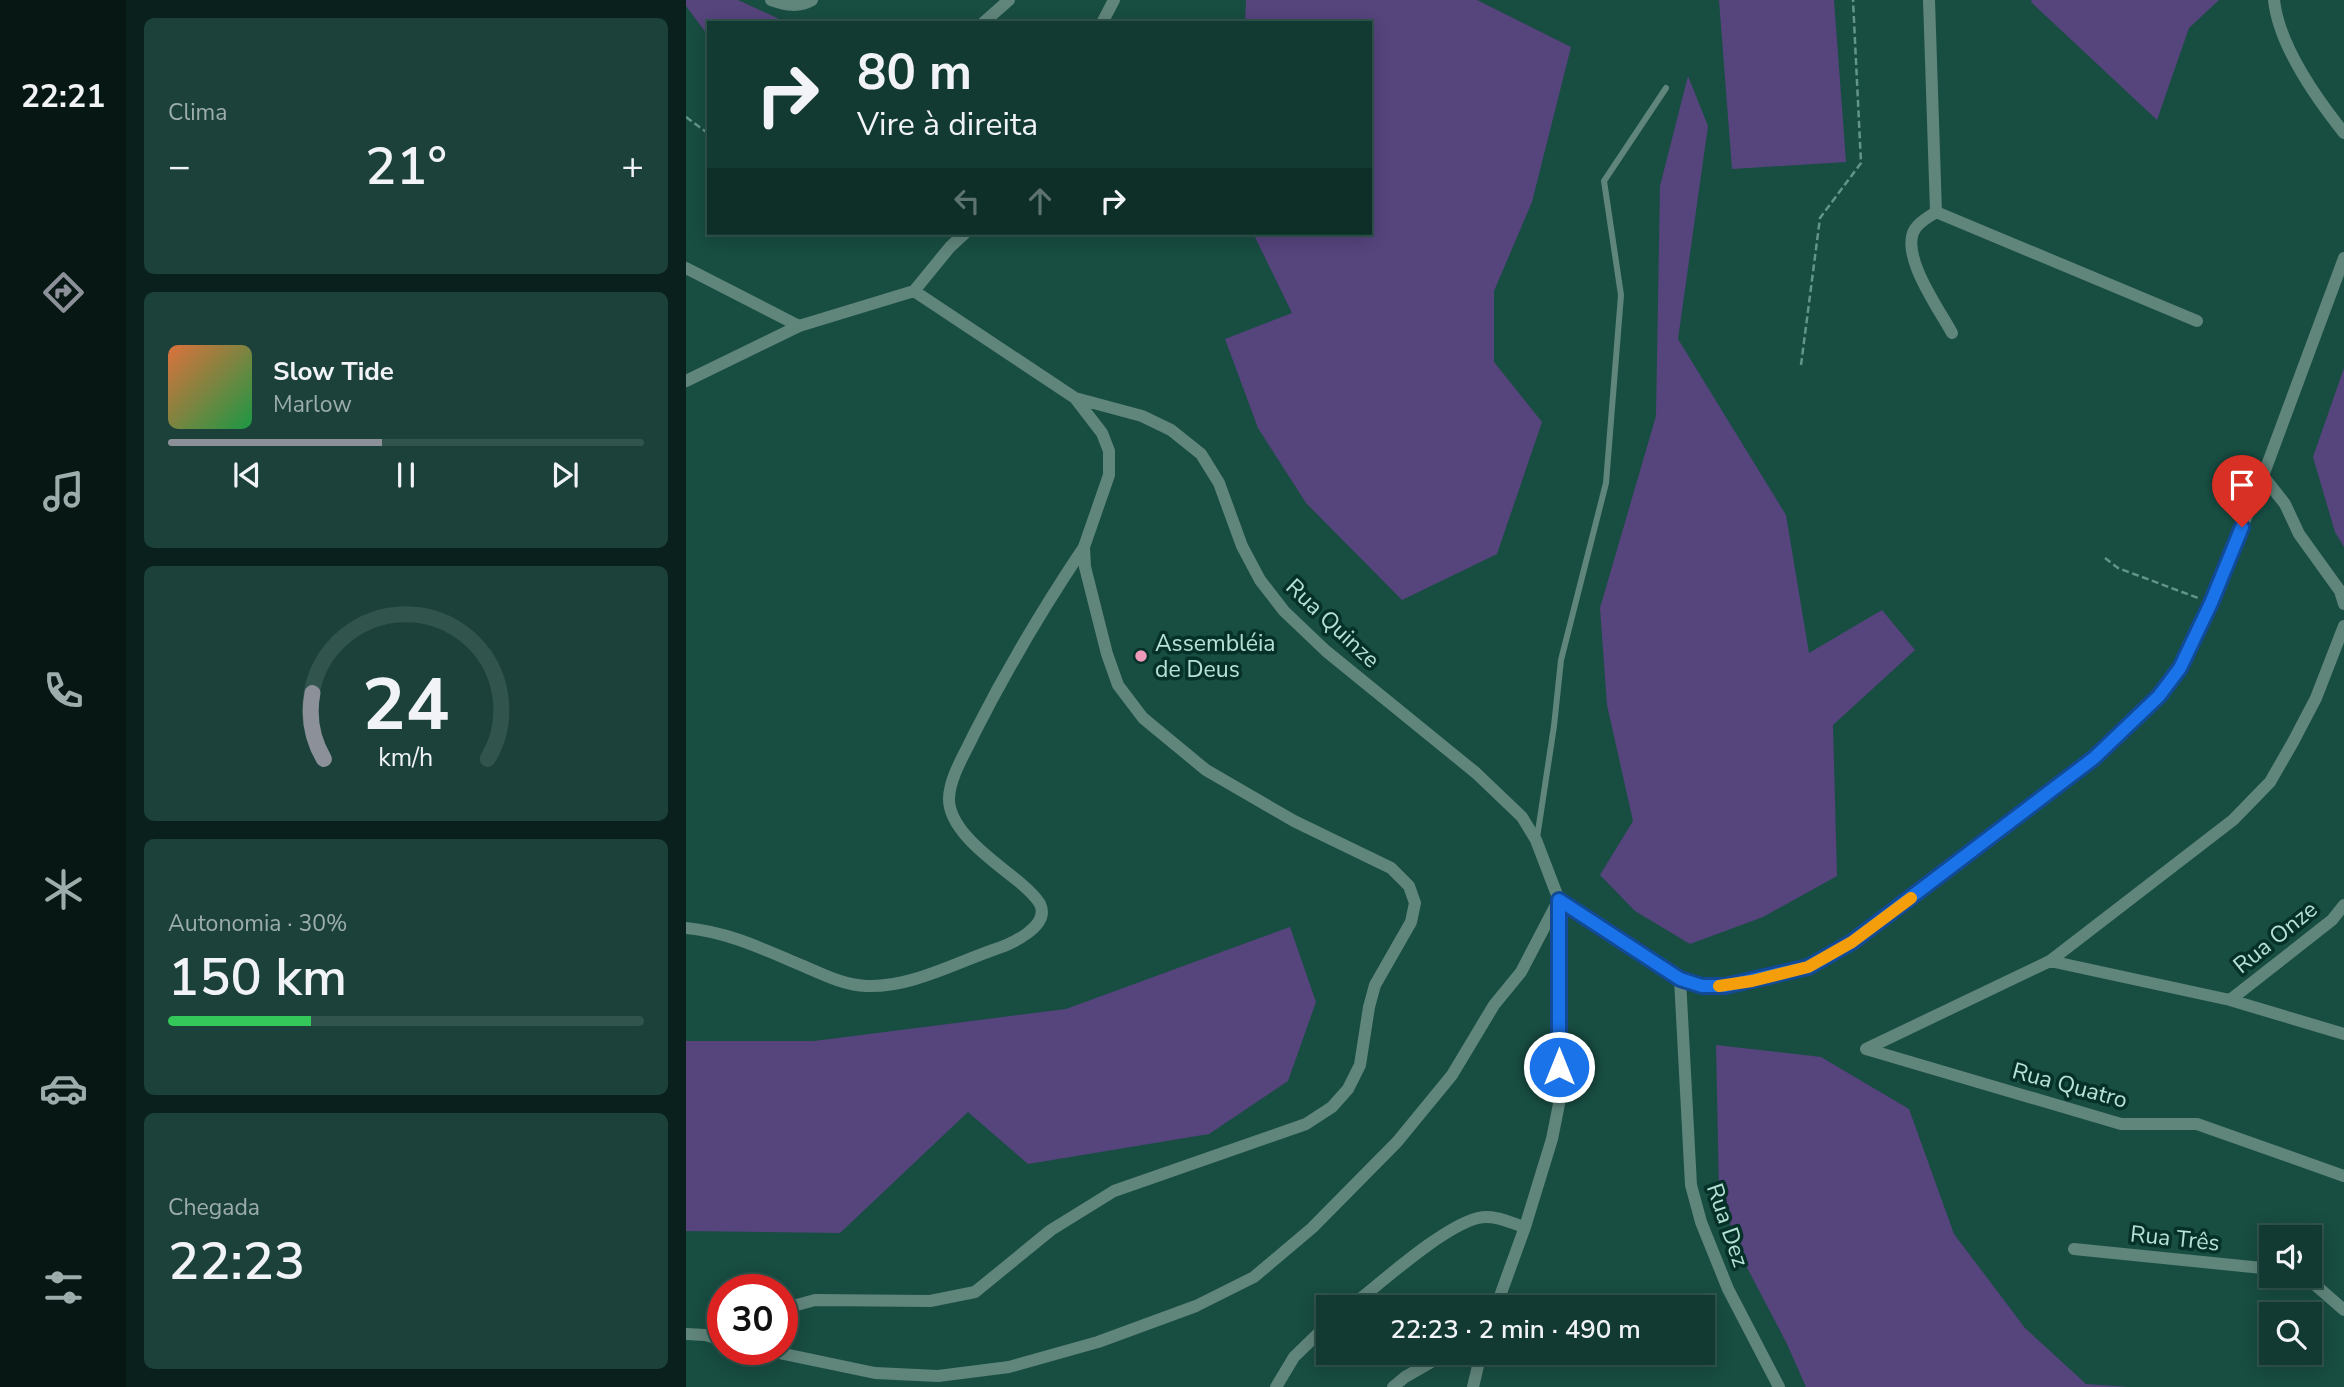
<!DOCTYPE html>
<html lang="pt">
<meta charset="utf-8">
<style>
:root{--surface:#123a32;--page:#1b413a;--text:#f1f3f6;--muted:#9cadac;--line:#31544d;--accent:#8c9099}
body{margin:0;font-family:"Nunito Sans",sans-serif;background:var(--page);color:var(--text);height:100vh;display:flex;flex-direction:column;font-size:26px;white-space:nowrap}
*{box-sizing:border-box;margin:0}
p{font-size:23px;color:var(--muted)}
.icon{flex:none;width:38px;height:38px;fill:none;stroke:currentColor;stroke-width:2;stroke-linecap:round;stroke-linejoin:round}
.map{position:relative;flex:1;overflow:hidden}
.panel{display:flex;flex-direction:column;gap:18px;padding:18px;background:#0a201c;width:560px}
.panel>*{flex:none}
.guide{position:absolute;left:21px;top:21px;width:665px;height:214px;border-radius:0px;box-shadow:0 4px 18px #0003,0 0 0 2px var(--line);background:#123a32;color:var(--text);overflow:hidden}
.buttons{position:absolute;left:1573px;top:1225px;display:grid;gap:14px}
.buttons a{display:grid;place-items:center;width:63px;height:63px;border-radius:0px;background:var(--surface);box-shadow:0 4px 18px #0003,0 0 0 2px var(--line);font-size:35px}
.speed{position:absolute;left:21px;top:1274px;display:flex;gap:14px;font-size:35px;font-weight:700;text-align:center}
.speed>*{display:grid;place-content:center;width:91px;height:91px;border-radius:50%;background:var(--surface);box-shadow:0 4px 18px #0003,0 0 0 2px var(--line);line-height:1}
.speed .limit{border:10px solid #d22;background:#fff;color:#111}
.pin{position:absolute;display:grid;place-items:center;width:60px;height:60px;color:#fff;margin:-72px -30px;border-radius:50% 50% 50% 0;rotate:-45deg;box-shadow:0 0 7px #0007}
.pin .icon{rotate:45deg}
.me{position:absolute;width:77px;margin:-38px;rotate:0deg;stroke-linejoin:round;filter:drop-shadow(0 0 5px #0008)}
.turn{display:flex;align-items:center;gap:24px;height:147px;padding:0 35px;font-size:32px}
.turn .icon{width:91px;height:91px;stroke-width:2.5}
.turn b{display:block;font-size:49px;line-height:60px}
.lanes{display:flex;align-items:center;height:66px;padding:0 35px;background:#0003;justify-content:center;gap:35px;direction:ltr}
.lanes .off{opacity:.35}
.big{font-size:52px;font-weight:600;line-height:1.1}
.panel .card{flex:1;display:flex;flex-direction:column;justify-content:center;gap:10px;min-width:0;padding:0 24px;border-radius:10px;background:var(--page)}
.panel .dial{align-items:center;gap:0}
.dial svg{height:182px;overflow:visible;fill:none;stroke:var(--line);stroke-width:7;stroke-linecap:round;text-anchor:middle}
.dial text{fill:var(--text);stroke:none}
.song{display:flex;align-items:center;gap:21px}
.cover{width:84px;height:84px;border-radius:10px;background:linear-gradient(135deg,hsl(20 70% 55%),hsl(140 70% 35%))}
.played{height:7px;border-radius:4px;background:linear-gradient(90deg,var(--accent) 45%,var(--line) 45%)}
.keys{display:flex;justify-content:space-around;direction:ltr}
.heat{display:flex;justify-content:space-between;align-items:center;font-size:38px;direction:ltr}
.charge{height:10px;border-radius:5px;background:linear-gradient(90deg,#34c759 30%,var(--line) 0)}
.trip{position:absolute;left:630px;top:1295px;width:399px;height:70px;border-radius:0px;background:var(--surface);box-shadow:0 4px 18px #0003,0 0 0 2px var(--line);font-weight:600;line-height:70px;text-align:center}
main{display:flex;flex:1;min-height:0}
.menu{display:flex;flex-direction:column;width:126px;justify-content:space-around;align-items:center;background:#071714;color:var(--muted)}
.menu .icon{width:49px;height:49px}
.menu .current{color:var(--accent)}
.menu b{font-size:32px;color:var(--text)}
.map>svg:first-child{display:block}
</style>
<main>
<nav class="menu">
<b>22:21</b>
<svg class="icon current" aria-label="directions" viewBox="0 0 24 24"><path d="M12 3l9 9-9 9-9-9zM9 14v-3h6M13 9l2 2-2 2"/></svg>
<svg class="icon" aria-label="music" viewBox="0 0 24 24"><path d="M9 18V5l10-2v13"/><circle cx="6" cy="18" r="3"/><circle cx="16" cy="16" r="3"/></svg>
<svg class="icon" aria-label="phone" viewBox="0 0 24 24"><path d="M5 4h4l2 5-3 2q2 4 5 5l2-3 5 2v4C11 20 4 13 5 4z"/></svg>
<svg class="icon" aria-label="climate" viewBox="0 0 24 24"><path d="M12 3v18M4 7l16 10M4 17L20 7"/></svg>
<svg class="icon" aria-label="car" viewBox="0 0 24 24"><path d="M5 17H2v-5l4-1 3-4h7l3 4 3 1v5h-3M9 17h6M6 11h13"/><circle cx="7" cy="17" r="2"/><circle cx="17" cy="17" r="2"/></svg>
<svg class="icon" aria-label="filters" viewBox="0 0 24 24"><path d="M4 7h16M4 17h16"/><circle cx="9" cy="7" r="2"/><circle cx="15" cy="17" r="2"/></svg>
</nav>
<section class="panel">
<div class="card"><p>Clima</p>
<div class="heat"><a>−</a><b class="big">21°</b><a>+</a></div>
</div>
<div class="card">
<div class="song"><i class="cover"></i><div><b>Slow Tide</b><p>Marlow</p></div></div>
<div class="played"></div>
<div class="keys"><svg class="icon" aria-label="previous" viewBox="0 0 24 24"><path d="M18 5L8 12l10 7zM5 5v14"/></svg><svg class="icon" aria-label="pause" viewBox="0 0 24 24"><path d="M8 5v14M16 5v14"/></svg><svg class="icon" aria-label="next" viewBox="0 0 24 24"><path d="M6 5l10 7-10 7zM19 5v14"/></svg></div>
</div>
<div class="card dial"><svg viewBox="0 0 100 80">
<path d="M14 69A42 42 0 1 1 86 69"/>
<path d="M14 69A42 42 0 0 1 9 40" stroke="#8c9099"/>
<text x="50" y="56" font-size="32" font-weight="700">24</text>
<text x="50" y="72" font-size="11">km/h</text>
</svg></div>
<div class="card"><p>Autonomia · 30%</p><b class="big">150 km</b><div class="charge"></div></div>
<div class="card"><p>Chegada</p><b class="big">22:23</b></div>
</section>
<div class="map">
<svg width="1658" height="1387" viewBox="0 0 1658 1387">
<rect width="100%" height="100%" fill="#184d42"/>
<!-- green -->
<path fill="#56447d" d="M0,0h52l50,23h-79v14l-23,-31z
M560,0h231l94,47 -39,155 -38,89v71l48,60 -45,132 -95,46 -96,-97 -48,-75 -33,-89 67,-26 -39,-80h117v-210h-125z
M1033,0h115l12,162 -114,7z
M1346,0h187l-30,28 -32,92 -126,-118z
M1002,76l20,50 -30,213 108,176 23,138 73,-43 33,40 -82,75 4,151 -74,41 -73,27 -55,-33 -35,-36 33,-54 -26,-116 -7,-97 56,-192 4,-230z
M1658,368v179l-9,-15 -22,-75z
M604,927l26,75 -28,79 -79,53 -181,30 -60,-52 -128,121 -154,-2v-190h128l252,-32z
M1030,1045l105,12 88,52 45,125 71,94 61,56 43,3h-323l-19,-43 -46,-88 -22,-65z"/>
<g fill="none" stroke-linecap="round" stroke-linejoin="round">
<!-- path -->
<path stroke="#639488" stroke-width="2.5" stroke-dasharray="7 3.5" stroke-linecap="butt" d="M0,117l23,17
M1115,365l19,-147 41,-55 -8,-163
M1419,558l13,10 80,30"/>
<!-- service -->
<path stroke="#60857b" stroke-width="6" d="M851,838l17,-112 7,-66 45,-177 15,-188 -17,-114 62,-93"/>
<!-- minor -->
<path stroke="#60857b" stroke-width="12" d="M85,0c15,5 27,8 41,0
M1243,0l7,212
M1588,0c5,46 42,98 70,133
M297,23l26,-23
M416,23l12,-23
M0,268l113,58
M228,291l161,107 67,18 29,14 30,24 18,29 23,63 18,34 24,31 42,40 150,122 46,44 14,23 23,60v204l-7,35 -27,88 -29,80
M228,291l36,-44 15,-14
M1266,333c-13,-24 -53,-79 -37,-104 5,-8 14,-12 21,-17l261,109
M0,381l113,-55 115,-35
M1577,476l22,28 14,30 41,57 4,13
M873,900l121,79 22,7 50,-5 56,-14 44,-25 242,-184 65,-62 21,-28 31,-65 52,-127 81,-218
M0,928c42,4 77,21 115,37 21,9 42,20 65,21 43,2 87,-22 127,-36 16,-5 58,-23 47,-46 -5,-9 -15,-17 -22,-23 -23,-19 -70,-50 -69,-83 1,-22 16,-44 25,-64 33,-65 69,-126 110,-187
M1364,961l180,39 114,34
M994,979l11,206 10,37 27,67 51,98
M1544,1000l102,-80 12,-15
M1180,1049l184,-88 183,-141 37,-38 23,-40 23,-44 28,-72
M1180,1049l255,75h76l147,52
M1388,1249l198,20
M1619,1276l39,34
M664,1307c31,-24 92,-80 128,-89 16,-4 33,5 47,9
M96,1309l33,-9 115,1 45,-9 76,-62 63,-39 192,-67 26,-17 16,-18 12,-24 9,-58 6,-22 36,-63 4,-19 -6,-17 -18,-18 -97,-47 -88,-51 -63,-52 -25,-33 -11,-31 -22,-87 -1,-20 25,-72v-24l-7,-18 -27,-35
M0,1334l19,1 18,5
M74,1349l115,24 63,3 71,-9 89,-25 98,-36 58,-29 58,-49 85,-86 55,-67 42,-70 27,-33 36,-69
M590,1387l18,-30 34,-33
M707,1387l12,-10 42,-24
M787,1387l8,-34"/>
</g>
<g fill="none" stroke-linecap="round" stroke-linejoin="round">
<defs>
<path id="route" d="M873,1067v-167l121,79 22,7h23l83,-19 44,-25 242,-184 65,-62 21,-28 31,-65 31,-76"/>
</defs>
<!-- route casing -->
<use href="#route" stroke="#114b97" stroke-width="18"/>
<!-- route -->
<use href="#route" stroke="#1a73e8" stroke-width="12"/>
<!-- slow -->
<path stroke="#f59e0b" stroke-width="12" d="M1033,986l33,-5 56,-14 44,-25 59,-44"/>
</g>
<!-- markers -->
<circle fill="#ef9ab8" stroke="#053129" stroke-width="2.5" cx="455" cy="656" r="7"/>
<g text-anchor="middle" stroke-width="7" stroke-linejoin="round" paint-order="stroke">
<!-- street labels -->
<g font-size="23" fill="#b6e2d6" stroke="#053129">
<text transform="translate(647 623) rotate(43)" y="8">Rua Quinze</text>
<text transform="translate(1589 937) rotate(-39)" y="8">Rua Onze</text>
<text transform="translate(1384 1085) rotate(15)" y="8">Rua Quatro</text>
<text transform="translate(1042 1225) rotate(71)" y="8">Rua Dez</text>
<text transform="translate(1489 1238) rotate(6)" y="8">Rua Três</text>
</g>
<!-- poi labels -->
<g font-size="23" fill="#b6e2d6" stroke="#053129" text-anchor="start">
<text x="469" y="651">Assembléia<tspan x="469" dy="26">de Deus</tspan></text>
</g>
</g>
</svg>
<div class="buttons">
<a><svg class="icon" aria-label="sound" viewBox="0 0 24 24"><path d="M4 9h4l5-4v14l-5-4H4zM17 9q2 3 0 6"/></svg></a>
<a><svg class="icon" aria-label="search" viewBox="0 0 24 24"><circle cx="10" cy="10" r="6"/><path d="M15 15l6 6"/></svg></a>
</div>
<div class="speed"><div class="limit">30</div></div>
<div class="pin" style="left:1556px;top:527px;background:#d93025"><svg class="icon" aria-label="arrive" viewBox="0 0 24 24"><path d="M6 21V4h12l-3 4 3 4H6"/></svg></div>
<svg class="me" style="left:873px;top:1067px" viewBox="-20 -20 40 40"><circle r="17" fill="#1a73e8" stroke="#fff" stroke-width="3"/><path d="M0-11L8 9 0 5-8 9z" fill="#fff"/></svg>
<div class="trip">22:23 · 2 min · 490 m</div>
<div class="guide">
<div class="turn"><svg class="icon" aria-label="right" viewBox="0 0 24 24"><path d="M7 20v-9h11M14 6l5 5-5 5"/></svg><div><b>80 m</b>Vire à direita</div></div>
<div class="lanes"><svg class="icon off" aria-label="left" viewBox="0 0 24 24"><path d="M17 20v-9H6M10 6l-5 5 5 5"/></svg><svg class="icon off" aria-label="ahead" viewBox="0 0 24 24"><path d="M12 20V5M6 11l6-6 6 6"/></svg><svg class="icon" aria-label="right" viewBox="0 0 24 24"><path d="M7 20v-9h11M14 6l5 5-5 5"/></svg></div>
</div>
</div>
</main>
